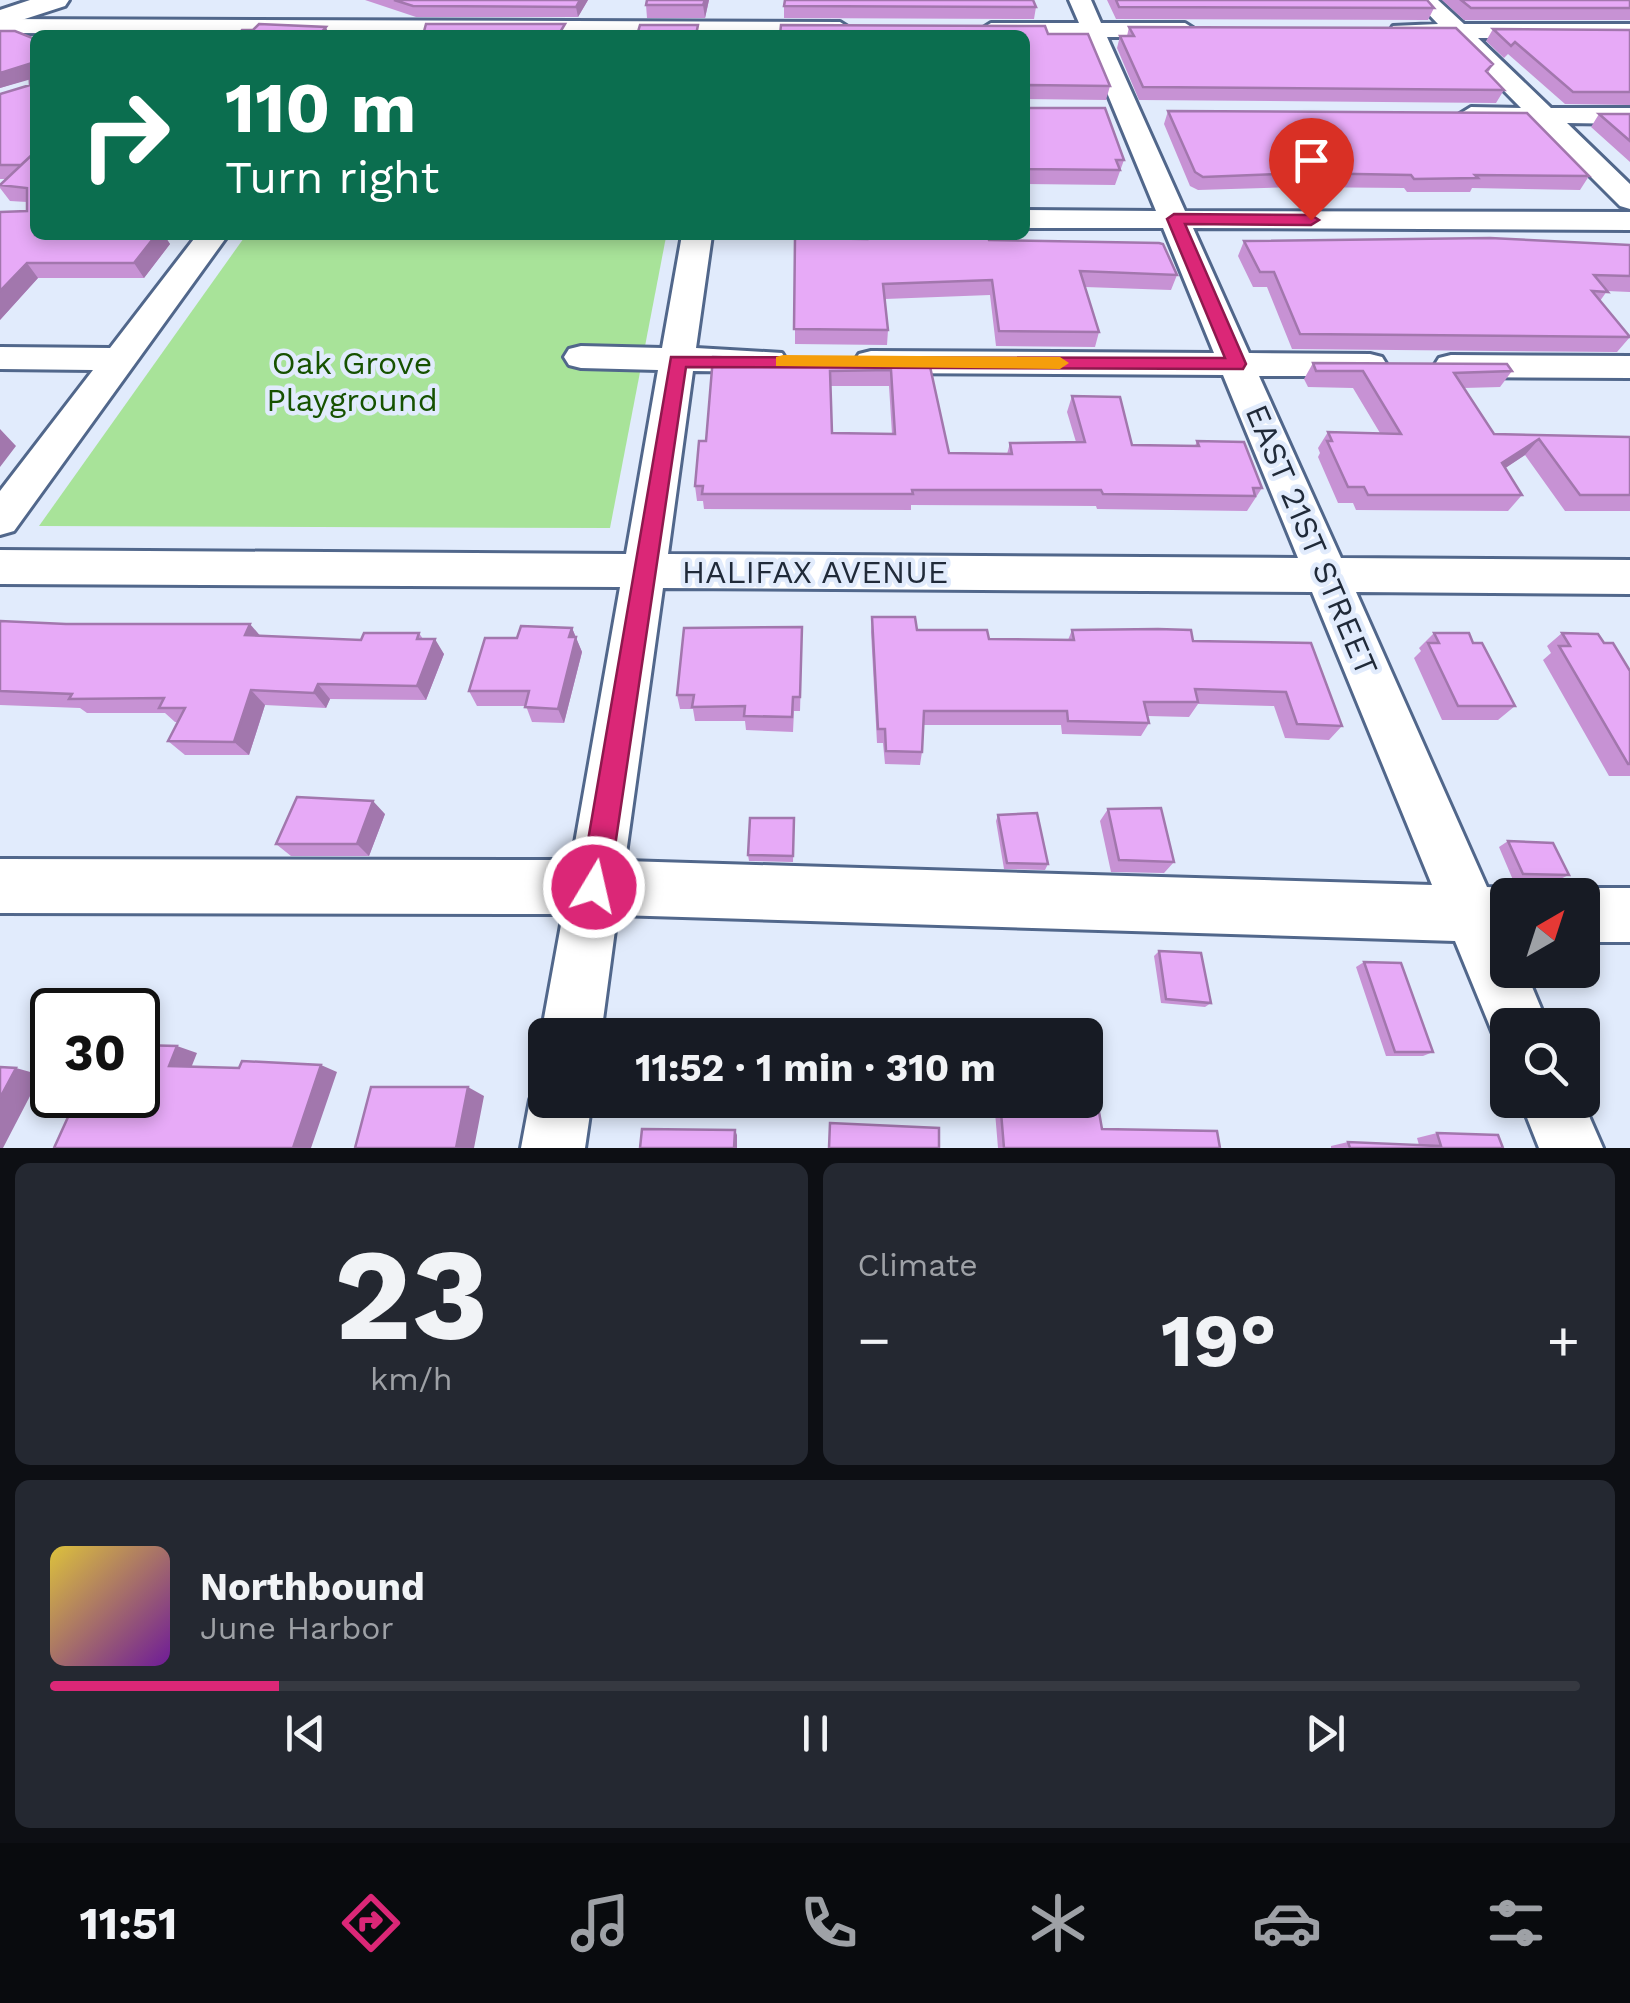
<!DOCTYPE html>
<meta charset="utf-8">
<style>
:root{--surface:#171b24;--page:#242831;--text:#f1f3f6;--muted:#9ea1a6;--line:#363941;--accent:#db2777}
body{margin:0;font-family:"Work Sans",sans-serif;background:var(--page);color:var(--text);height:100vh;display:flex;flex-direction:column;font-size:38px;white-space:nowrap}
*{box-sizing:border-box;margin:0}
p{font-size:32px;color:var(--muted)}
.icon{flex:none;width:55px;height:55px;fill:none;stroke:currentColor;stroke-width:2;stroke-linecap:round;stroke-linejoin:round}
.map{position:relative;height:1148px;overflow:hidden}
.sheet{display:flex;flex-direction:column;gap:15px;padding:15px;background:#0d0f14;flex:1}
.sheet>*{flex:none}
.hud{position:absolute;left:30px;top:30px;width:1000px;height:210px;border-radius:15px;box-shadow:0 5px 15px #0003;background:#0b6e4f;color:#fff;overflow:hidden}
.needle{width:65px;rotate:39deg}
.controls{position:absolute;left:1490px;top:878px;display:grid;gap:20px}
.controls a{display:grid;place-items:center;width:110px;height:110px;border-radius:15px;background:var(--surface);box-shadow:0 5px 15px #0003;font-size:50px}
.speed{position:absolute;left:30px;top:988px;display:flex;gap:20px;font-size:50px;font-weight:700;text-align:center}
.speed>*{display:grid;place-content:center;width:130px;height:130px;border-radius:50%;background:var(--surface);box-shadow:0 5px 15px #0003;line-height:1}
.speed .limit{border:5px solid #111;border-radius:15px;background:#fff;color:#111}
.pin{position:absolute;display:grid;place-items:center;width:85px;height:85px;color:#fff;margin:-102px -42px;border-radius:50% 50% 50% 0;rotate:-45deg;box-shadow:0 0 10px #0007}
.pin .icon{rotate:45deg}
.me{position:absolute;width:110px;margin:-55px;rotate:9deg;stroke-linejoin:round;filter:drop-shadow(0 0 8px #0008)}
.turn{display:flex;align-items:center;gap:35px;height:210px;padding:0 30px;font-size:45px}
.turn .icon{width:130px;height:130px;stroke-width:2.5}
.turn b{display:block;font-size:70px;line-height:85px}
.big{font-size:75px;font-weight:700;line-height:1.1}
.sheet .card{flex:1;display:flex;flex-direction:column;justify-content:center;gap:15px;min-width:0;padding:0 35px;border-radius:15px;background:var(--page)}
.sheet .dial{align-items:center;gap:0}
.dial b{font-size:130px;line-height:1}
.song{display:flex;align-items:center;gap:30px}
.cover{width:120px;height:120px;border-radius:15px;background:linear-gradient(135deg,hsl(50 70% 55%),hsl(280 70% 35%))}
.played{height:10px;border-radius:5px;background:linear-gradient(90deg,var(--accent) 15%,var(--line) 15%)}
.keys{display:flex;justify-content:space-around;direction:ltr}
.heat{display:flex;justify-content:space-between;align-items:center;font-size:55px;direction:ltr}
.sheet .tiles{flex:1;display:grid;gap:15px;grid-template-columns:1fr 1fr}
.card:last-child{grid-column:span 2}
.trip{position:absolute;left:528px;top:1018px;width:575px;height:100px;border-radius:15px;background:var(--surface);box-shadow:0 5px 15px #0003;font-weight:700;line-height:100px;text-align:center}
.menu{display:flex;height:160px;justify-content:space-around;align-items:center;background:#090b0e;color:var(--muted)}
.menu .icon{width:70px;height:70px}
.menu .current{color:var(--accent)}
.menu b{font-size:45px;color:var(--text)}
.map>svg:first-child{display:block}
</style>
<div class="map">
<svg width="1630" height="1148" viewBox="0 0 1630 1148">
<rect width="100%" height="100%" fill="#e1ebfc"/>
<!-- green -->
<path fill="#a8e399" d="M246,235l420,2 -56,291 -571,-2z"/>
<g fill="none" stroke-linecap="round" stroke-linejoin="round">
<defs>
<path id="minor" d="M1069,0h22l10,23h84l11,7 -11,7h-78l78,174 445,1v18l-437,-2 56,125 121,1 12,3 5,8 -5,8 -12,3h-111l82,182 289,2v34l-274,-2 131,295 21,1 18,7h-18v75h17l23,55h-40v25l-10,-4 -43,-105 -838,-26 -16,120h-56v9l-4,-9 22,-121 -563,-1v-54l572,1 48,-273 -620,-3v-34l626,4 32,-184 -77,-2 -12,-3 -5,-8 5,-8 12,-3 81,2 20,-113h30l-16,113 86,5 5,8 -5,8 -12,3 -77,-1 -25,183 630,4 -75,-183 -352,-2 -12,-3 -5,-8 5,-8 12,-3 343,2 -51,-125h-138v-18l131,1 -72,-174 -100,-2 -4,-5 11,-7h88zM663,588l649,4 120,293 -807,-24z
M1415,0h23l26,24h166v14h-152l73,70h79v16l-63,-1 63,61v25l-10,-3 -83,-83 -75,-3 -4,-5 13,-8 50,1 -69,-70 -59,-2 -3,-5 3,-5 45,-2z
M0,19l840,3 11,7 -8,6 -843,-2z
M197,235h31l-214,296 -14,4v-44l93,-121 -93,-1v-22l110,1z
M1451,355l179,1v22l-179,-1 -12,-3 -5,-8 5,-8z
M1582,888h48v54h-48v-47h-18z
M545,1076v24h47l-7,48h-64l9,-48 9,-22z
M1520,1100h62l21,48h-64z"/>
<path id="major" d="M30,0h39l-4,6 -65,21v-17z"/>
</defs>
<!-- minor casing -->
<use href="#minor" stroke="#51678b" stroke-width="6"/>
<!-- major casing -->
<use href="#major" stroke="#51678b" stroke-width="6"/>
<!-- minor -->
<use href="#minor" fill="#fff" fill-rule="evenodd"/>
<!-- major -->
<use href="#major" fill="#fff" fill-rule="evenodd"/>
</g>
<!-- wall -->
<path fill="#c792d4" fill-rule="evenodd" d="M365,0h223l-10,17h-162z
M647,0h62l-4,18h-58l-1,-13z
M1107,0h320l7,8 -6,12 -312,-1z
M1442,0h188v20h-166z
M784,6l252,1 -2,12 -250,-1z
M1129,27l364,37 -5,9 16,17 -8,13 -357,-3 -22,-52 3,-12h7z
M1493,29l137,1v75l-65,-1 -57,-50 -4,4 -18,-17z
M0,31l35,8v196h129l6,9 -26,34h-106l-38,42 27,-109v-9l-17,-1 -10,-13v-3l7,-6h-7v-85l30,-9 -1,-6 -29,9z
M1048,34l62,52 -4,14 -81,-1v-64z
M1025,106l99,54 -9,25 -90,-1z
M1168,111l421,65 -9,14 -108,-2 -2,4h-63l-3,-4 -108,-1 -98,3 -8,-4 -26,-62z
M1599,114h31v48l-39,-35z
M795,238l194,2 188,35 -6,15 -86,-3 14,45 -4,15 -99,-1 -6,-51 -105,4 3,31 -1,15 -92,-1z
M1244,241l386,4v47l-23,-1 -7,10 30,36 -13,15 -325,-3 -25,-62h-14l-15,-31z
M713,357l216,5 20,91 58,1 3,-11 66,-1 -9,-30 5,-16 60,49 63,1 2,-5 65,47 -15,23 -150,-2 -1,-3 -185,-1v5l-207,-1 -1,-8h-6l-2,-15 11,-45zM830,386h59l3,48 -60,-1z
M1313,363l199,8 -12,16 -36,1 30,46 136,3v74h-65l-40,-56 -20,13 17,27 -14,16 -152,-1 -3,-7h-15l-20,-46 2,-4 -2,-5 10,-16 52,1 -27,-45 -45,-1 -4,-8z
M872,617l45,13 72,9 79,1 4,-10 121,11 118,2 31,83 -13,14 -44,-2 -11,-32 -76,-2 -9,13 -41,-1 1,7 -8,13 -79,-2 -1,-9h-138l-1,27 -2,13 -35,-1 -2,-21h-6l-6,-111z
M0,621l260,15 101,4 58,-7 4,6 21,15 -18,46 -96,-1 -4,9 -61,-3 -16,50h-64l-17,-14 10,-19h-3l-10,-9h-78l-7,-5 -80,-3z
M572,628l10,24 -18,71 -32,-1 -6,-16h-49l-8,-15 48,-53z
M1434,633l39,10 42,63 -17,14h-56l-28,-62 7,-7 -2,-3z
M1562,633l42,10 26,28v105h-21l-66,-116 8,-7 -4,-7z
M802,642l-2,69h-6l-1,21 -47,-2 -1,-9h-50l-2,-12h-13l-3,-14z
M1108,809l66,53 -10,11 -53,-1 -11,-51z
M385,814l-16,42h-78l-15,-12z
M998,815l50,49 -3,6 -41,-1 -8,-48z
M794,818l-1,44 -44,-1 -1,-6z
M1508,841l61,34 -11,5h-45l-14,-33z
M1159,951l52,52 -6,4 -44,-4 -7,-47z
M1364,962l69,90 -10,4h-37l-30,-89z
M1039,1025l45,1 18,103 115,2 3,17h-222l-4,-48h91v-65h-52l-1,-3z
M1437,1133l66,15h-172v-2l17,-4 71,3 -2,-7z"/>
<!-- shaded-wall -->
<path fill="#a277ad" d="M580,0h8l-10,17 -2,-10z
M705,0h4l-4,18 -2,-13z
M326,27l3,8h-10z
M29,64l6,14 -35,10v-15z
M156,235h8l6,9 -26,34 -10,-15z
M27,263l11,15 -38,42v-29z
M0,429l16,17 -16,21z
M1539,439l-14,16 -36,24 13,-16z
M250,624l13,15 -18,-4z
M572,628l10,24 -18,71 -6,-14z
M435,639l9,15 -18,46 -9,-14z
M318,684l12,15 -4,9 -12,-15z
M251,690l14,15 -16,50 -15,-13z
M373,801l12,13 -16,42 -12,-12z
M177,1046l20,7 -8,20 -20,-7z
M321,1065l16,7 -26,76h-18z
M16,1068l25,7 -38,73h-3v-50z
M468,1087l16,9 -10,52h-18z
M735,1130l2,5v13h-3z"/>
<!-- building -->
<path fill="#e7aaf7" stroke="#a277ad" stroke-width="2.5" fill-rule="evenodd" d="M394,0h186l-4,7 -163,-1z
M647,0h58l-2,5h-57z
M785,0h248l3,7 -252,-1z
M1116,0h311l7,8 -315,-1z
M1461,0h169v8h-159z
M259,24l67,3 -7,8h-81l4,-5h11z
M426,24h139l-6,10 78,1 3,-10h58l-2,10h-273z
M781,25l264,1 3,8h40l22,52 -82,-1 -3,2v-52h-245z
M1129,27l327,1 37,36 -7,7 18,19 -361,-3 -23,-51h14z
M1493,29l137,1v62h-57l-58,-50 -4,4z
M0,31h15l20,8v113l-14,13h-21v-71l30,-9 -1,-21 -29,9z
M1025,106l3,2h77l19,52h-8l4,10 -95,-1z
M1168,111l359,2 62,63 -114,-1 3,3 -64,1 -3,-4 -109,-2 -99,4 -8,-5z
M1599,114h31v27z
M35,152v83h121l-22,28h-107l-27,28v-79l27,-1v-23l-27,-3z
M866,235h104l18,1 1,4 170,3 4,1 14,31 -97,-4 19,61 -100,-1 -7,-51 -109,4 5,46 -94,-1 1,-91 72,1z
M1490,238l140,7v31l-36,-1 14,17 -16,-1 38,46 -330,-3 -26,-62h-14l-16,-31z
M713,357l216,5 20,91 63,1 -2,-11 75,-1 -13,-46 48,1 12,48 67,1 -2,-5 47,1 18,46h-9l2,8 -152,-2 -2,-4h-189l1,4h-211l1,-8h-8l4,-45h7zM891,370l4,64 -63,-1 -2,-62z
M1313,363l194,1 5,7 -58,2 40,61 136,3v58h-50l-41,-56 -37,24 20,32h-154l-4,-8h-16l-21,-46h5l-4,-9 73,2 -38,-63h-47z
M872,617h43l2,13h70l2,9 85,1 -2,-10 86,-1 33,1 2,11 118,2 31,83 -45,-2 -11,-32 -91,-3 3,13h-54l5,21 -81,-2 -1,-10h-143l-2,41 -36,-1 -1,-22h-7z
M0,621l66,3h184l-5,11 116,5 3,-7h55l-2,6h18l-18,47 -99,-2 -4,9 -63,-3 -17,52 -66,-1 17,-33h-26l5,-10 -95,1 3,-5 -72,-3z
M521,626l51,2 -3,9h7l-18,72 -33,-2 4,-16h-60l16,-53h32z
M802,627l-2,70h-7l-1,20 -48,-1 1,-10 -53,1 2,-12h-17l7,-67z
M1434,633h35l4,10h9l33,63h-57l-30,-63h11z
M1562,633l36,1 6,9h9l17,28v93h-2l-69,-118h11z
M297,797l76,4 -16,43h-81z
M1161,808l13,54 -55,-2 -11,-51z
M1037,813l11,51 -41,-1 -9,-48z
M750,818h44l-1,38 -45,-1z
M1508,841l45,2 16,32 -46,-1z
M1159,951l42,2 10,50 -45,-4z
M1364,962l37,1 32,89h-38z
M1039,1025l45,1 18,103 115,2 3,17h-216l-4,-48h85v-65h-45z
M138,1045l39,1 -8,20 70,2 3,-7 79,4 -28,83h-239l24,-53h60z
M0,1067l16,1 -16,30z
M371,1087h97l-12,61h-101z
M830,1123l109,5v20h-110z
M642,1129l93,1 -1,18h-94z
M1437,1133l61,2 5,13h-153l-2,-6 93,4z"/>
<!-- route -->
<path fill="#db2777" stroke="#8e194d" stroke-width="2.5" d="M1174,214l137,1 8,5 -8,5 -126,-1 61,140 -3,5 -557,-2 -77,520 -4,10 -11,4 -10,-4 -4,-10 91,-530 554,1 -58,-139z"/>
<!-- slow -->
<path fill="#f59e0b" d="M783,355l277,2 9,6 -9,6 -284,-3v-9z"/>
<g text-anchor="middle" stroke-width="9" stroke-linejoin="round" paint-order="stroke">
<!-- park labels -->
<g font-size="32" fill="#165200" stroke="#e1ebfc">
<text x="352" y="374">Oak Grove<tspan x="352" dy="37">Playground</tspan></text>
</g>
<!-- street labels -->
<g font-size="32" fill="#202a39" stroke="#e1ebfc">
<text transform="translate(1312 540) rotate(67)" y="11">EAST 21ST STREET</text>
<text x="815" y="583">HALIFAX AVENUE</text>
</g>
</g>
</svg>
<div class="controls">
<a><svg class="needle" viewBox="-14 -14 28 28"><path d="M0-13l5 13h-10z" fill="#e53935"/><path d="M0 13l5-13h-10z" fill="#9ea1a6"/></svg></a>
<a><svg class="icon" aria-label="search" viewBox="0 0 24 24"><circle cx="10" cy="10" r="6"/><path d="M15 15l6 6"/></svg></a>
</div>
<div class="speed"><div class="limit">30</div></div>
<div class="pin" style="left:1311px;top:220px;background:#d93025"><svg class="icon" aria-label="arrive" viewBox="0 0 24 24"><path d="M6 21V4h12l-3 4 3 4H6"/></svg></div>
<svg class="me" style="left:594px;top:887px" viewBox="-20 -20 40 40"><circle r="17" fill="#db2777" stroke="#fff" stroke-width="3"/><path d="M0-11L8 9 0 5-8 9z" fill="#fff"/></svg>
<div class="trip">11:52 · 1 min · 310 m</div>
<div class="hud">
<div class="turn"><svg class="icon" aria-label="right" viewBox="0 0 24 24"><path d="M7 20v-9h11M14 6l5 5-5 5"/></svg><div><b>110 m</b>Turn right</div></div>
</div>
</div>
<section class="sheet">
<div class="tiles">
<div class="card dial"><b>23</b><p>km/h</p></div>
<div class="card"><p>Climate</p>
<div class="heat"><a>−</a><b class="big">19°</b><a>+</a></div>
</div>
<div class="card">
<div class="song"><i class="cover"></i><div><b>Northbound</b><p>June Harbor</p></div></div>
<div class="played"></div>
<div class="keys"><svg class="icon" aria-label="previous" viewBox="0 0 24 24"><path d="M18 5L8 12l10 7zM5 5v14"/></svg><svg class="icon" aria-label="pause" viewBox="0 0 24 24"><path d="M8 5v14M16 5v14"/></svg><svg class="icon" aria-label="next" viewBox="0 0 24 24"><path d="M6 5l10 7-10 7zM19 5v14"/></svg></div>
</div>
</div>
</section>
<nav class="menu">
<b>11:51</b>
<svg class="icon current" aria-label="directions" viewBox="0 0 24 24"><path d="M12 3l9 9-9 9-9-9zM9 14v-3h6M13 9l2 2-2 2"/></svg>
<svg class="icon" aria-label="music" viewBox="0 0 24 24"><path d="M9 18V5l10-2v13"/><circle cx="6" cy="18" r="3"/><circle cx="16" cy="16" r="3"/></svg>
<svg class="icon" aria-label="phone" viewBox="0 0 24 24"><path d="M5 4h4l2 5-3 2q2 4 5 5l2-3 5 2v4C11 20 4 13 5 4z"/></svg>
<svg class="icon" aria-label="climate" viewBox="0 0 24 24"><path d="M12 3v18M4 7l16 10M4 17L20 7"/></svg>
<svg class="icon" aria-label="car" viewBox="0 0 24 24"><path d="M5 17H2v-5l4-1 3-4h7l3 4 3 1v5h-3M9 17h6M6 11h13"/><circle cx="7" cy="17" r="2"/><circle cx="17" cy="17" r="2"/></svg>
<svg class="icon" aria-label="filters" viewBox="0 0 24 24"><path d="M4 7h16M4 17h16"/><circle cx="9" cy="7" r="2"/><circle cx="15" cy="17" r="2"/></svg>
</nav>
